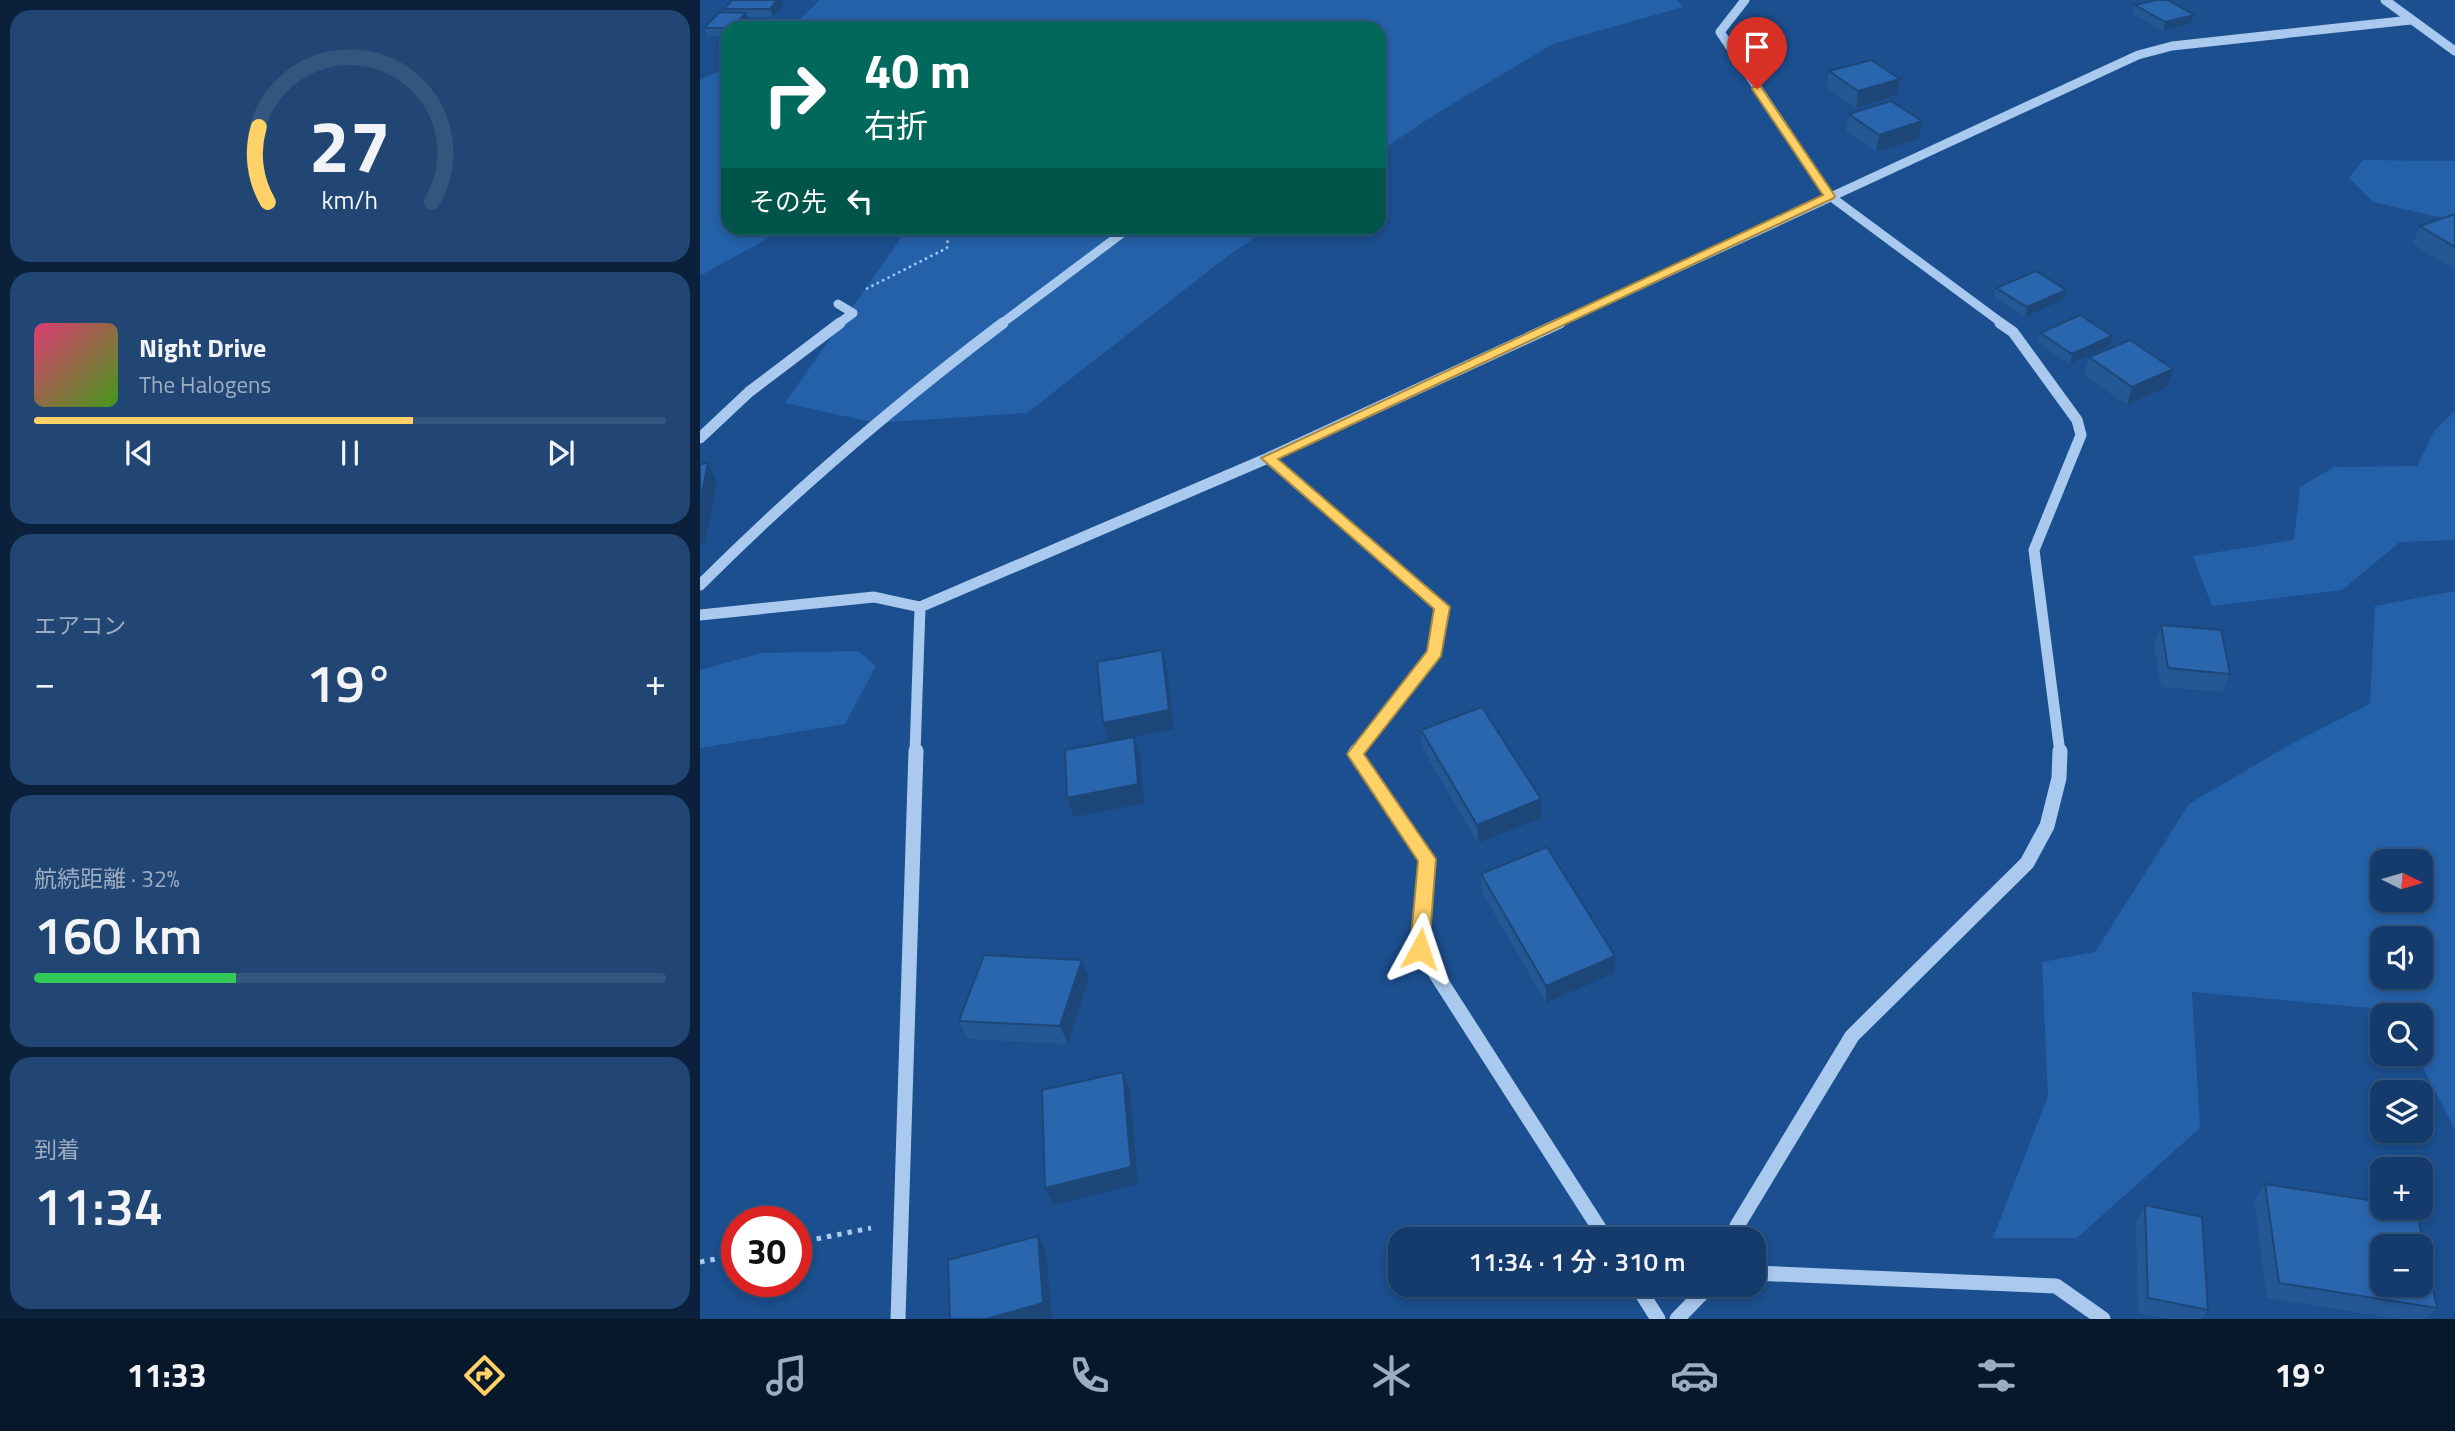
<!DOCTYPE html>
<html lang="ja">
<meta charset="utf-8">
<style>
:root{--surface:#143b6b;--page:#214673;--text:#f1f3f6;--muted:#9dadc1;--line:#33557e;--accent:#ffd166}
body{margin:0;font-family:"Titillium Web","Noto Sans JP",sans-serif;background:var(--page);color:var(--text);height:100vh;display:flex;flex-direction:column;font-size:26px;white-space:nowrap}
*{box-sizing:border-box;margin:0}
p{font-size:23px;color:var(--muted)}
.icon{flex:none;width:38px;height:38px;fill:none;stroke:currentColor;stroke-width:2;stroke-linecap:round;stroke-linejoin:round}
.map{position:relative;flex:1;overflow:hidden}
.side{display:flex;flex-direction:column;gap:10px;padding:10px;background:#0b203b;width:700px}
.side>*{flex:none}
.guide{position:absolute;left:21px;top:21px;width:665px;height:214px;border-radius:21px;box-shadow:0 4px 10px #0003,0 0 0 2px var(--line);background:#00695c;color:#fff;overflow:hidden}
.needle{width:46px;rotate:95deg}
.buttons{position:absolute;left:1670px;top:849px;display:grid;gap:14px}
.buttons a{display:grid;place-items:center;width:63px;height:63px;border-radius:14px;background:var(--surface);box-shadow:0 4px 10px #0003,0 0 0 2px var(--line);font-size:35px}
.speed{position:absolute;left:21px;top:1206px;display:flex;gap:14px;font-size:35px;font-weight:700;text-align:center}
.speed>*{display:grid;place-content:center;width:91px;height:91px;border-radius:50%;background:var(--surface);box-shadow:0 4px 10px #0003,0 0 0 2px var(--line);line-height:1}
.speed .limit{border:10px solid #d22;background:#fff;color:#111}
.pin{position:absolute;display:grid;place-items:center;width:60px;height:60px;color:#fff;margin:-72px -30px;border-radius:50% 50% 50% 0;rotate:-45deg;box-shadow:0 0 7px #0007}
.pin .icon{rotate:45deg}
.me{position:absolute;width:77px;margin:-38px;rotate:5deg;stroke-linejoin:round;filter:drop-shadow(0 0 5px #0008)}
.turn{display:flex;align-items:center;gap:24px;height:147px;padding:0 28px;font-size:32px}
.turn .icon{width:91px;height:91px;stroke-width:2.5}
.turn b{display:block;font-size:49px;line-height:60px}
.then{display:flex;align-items:center;height:66px;padding:0 28px;background:#0003;gap:14px;font-size:26px}
.big{font-size:52px;font-weight:600;line-height:1.1}
.side .tile{flex:1;display:flex;flex-direction:column;justify-content:center;gap:10px;min-width:0;padding:0 24px;border-radius:21px;background:var(--page)}
.side .dial{align-items:center;gap:0}
.dial svg{height:182px;overflow:visible;fill:none;stroke:var(--line);stroke-width:7;stroke-linecap:round;text-anchor:middle}
.dial text{fill:var(--text);stroke:none}
.song{display:flex;align-items:center;gap:21px}
.cover{width:84px;height:84px;border-radius:10px;background:linear-gradient(135deg,hsl(340 70% 55%),hsl(100 70% 35%))}
.played{height:7px;border-radius:4px;background:linear-gradient(90deg,var(--accent) 60%,var(--line) 60%)}
.keys{display:flex;justify-content:space-around;direction:ltr}
.heat{display:flex;justify-content:space-between;align-items:center;font-size:38px;direction:ltr}
.charge{height:10px;border-radius:5px;background:linear-gradient(90deg,#34c759 32%,var(--line) 0)}
.trip{position:absolute;left:688px;top:1227px;width:378px;height:70px;border-radius:21px;background:var(--surface);box-shadow:0 4px 10px #0003,0 0 0 2px var(--line);font-weight:600;line-height:70px;text-align:center}
.tabs{display:flex;height:112px;justify-content:space-around;align-items:center;background:#08182b;color:var(--muted)}
.tabs .icon{width:49px;height:49px}
.tabs .selected{color:var(--accent)}
.tabs b{font-size:32px;color:var(--text)}
main{display:flex;flex:1;min-height:0}
.map>svg:first-child{display:block}
</style>
<main>
<section class="side">
<div class="tile dial"><svg viewBox="0 0 100 80">
<path d="M14 69A42 42 0 1 1 86 69"/>
<path d="M14 69A42 42 0 0 1 10 36" stroke="#ffd166"/>
<text x="50" y="56" font-size="32" font-weight="700">27</text>
<text x="50" y="72" font-size="11">km/h</text>
</svg></div>
<div class="tile">
<div class="song"><i class="cover"></i><div><b>Night Drive</b><p>The Halogens</p></div></div>
<div class="played"></div>
<div class="keys"><svg class="icon" aria-label="previous" viewBox="0 0 24 24"><path d="M18 5L8 12l10 7zM5 5v14"/></svg><svg class="icon" aria-label="pause" viewBox="0 0 24 24"><path d="M8 5v14M16 5v14"/></svg><svg class="icon" aria-label="next" viewBox="0 0 24 24"><path d="M6 5l10 7-10 7zM19 5v14"/></svg></div>
</div>
<div class="tile"><p>エアコン</p>
<div class="heat"><a>−</a><b class="big">19°</b><a>+</a></div>
</div>
<div class="tile"><p>航続距離 · 32%</p><b class="big">160 km</b><div class="charge"></div></div>
<div class="tile"><p>到着</p><b class="big">11:34</b></div>
</section>
<div class="map">
<svg width="1755" height="1319" viewBox="0 0 1755 1319">
<rect width="100%" height="100%" fill="#1b4f8f"/>
<!-- green -->
<path fill="#2461a8" fill-rule="evenodd" d="M120,0h857l6,7 -130,37 -119,71 -55,37v-124h-588z
M28,67v161h58l-86,48v-196z
M1663,160l92,1v60l-82,-19 -24,-24z
M208,228h361l-40,27 -202,158 -151,10 -91,-20z
M1755,411v129l-55,2 -58,48 -130,16 -19,-50 101,-16 6,-53 34,-20 83,-1 17,-35z
M1755,591v539l-39,-76h4v-39h-23l-3,-5 -202,-18 8,136 -123,110h-84l55,-142 -6,-134 53,-10 94,-148 102,-60 79,-40 5,-98zM1720,861v39h-38v-39zM1682,938h38v38h-38z
M158,651l18,15 -31,58 -145,24v-78l61,-17z"/>
<g fill="none" stroke-linecap="round" stroke-linejoin="round">
<!-- path-far1 -->
<path stroke="#a9c9ee" stroke-width="2.5" stroke-dasharray="2.5 3.5" stroke-linecap="butt" d="M166,289l81,-41 1,-13 -4,-7"/>
<!-- path -->
<path stroke="#a9c9ee" stroke-width="5" stroke-dasharray="4.5 6" stroke-linecap="butt" d="M96,1243l75,-15
M0,1262l37,-7"/>
<!-- minor-far2 -->
<path stroke="#a9c9ee" stroke-width="9" d="M1045,0l-25,32 110,164 173,128
M1685,0l70,51
M138,324l15,-11 -15,-9
M301,324l128,-96
M856,324l582,-269 34,-9 239,-26"/>
<!-- minor-far1 -->
<path stroke="#a9c9ee" stroke-width="11" d="M1300,323l13,9 64,88 4,15 -47,115 26,203
M0,438l49,-46 91,-69
M568,458l174,149 -7,45 -79,101
M0,585c95,-95 196,-181 303,-262
M0,615l174,-18 46,10 348,-149 292,-135
M215,753l5,-146"/>
<!-- minor -->
<path stroke="#a9c9ee" stroke-width="15" d="M657,751l-2,3 72,105 -7,90 186,290
M1033,1239l4,-13 115,-190 175,-173 20,-37 12,-48 1,-27
M1054,1273l302,13 47,33
M936,1284l22,35
M198,1319l18,-568
M977,1319l34,-35"/>
</g>
<!-- wall -->
<path fill="#245895" d="M32,0h50l2,4 -11,13h-25l2,5 -7,6h-15v9l-21,-1 -3,-8 22,-15 -2,-4z
M1435,5l59,10 -3,8 -28,8 -30,-17z
M1129,71l68,24 -41,13 -29,-20z
M1149,114l70,25 -43,13 -30,-21z
M1755,214v56l-42,-26 7,-18z
M1296,288l70,2 -2,9 -39,18 -31,-20z
M1340,333l72,3 -2,9 -40,19 -32,-21z
M1389,357l78,30 -40,18 -43,-30z
M1461,625l69,49 -8,18 -61,-5 -7,-43z
M721,730l120,69v19l-63,25 -55,-94z
M781,874l133,99 -68,30 -64,-111z
M382,960l7,18 -21,66 -100,-5 -9,-18z
M1565,1184l172,124 -11,11h-28l-131,-21 -13,-98z
M1445,1205l63,105 -7,9h-33l-30,-6 -2,-91z"/>
<!-- shaded-wall -->
<path fill="#1d4779" d="M77,0h5l2,4 -11,13 -3,-8z
M46,13l4,9 -7,6h-11z
M1494,15l-3,8 -28,8 2,-9z
M1200,79l-3,16 -41,13 2,-17z
M1222,121l-3,18 -43,13 3,-17z
M1366,290l-2,9 -39,18 2,-10z
M1412,336l-2,9 -40,19 2,-10z
M1473,369l-6,18 -40,18 5,-18z
M8,463l9,19 -12,61 -5,1v-43z
M462,650l5,19 7,60 -65,13 -6,-19z
M434,737l6,18 4,48 -70,14 -7,-19z
M841,799v19l-63,25 -1,-18z
M915,956l-1,17 -68,30v-17z
M382,960l7,18 -21,66 -8,-18z
M423,1072l7,17 8,95 -84,21 -9,-17z
M338,1236l8,15 6,67 -5,1h-61z"/>
<!-- building -->
<path fill="#2a66ad" stroke="#1d4779" stroke-width="2" fill-rule="evenodd" d="M32,0h45l-7,9h-46z
M1456,0h12l26,15 -29,7 -30,-17z
M20,12l26,1 -14,15h-28z
M1171,60l29,19 -42,12 -29,-20z
M1191,101l31,20 -43,14 -30,-21z
M1755,214v33l-35,-21z
M1336,271l30,19 -39,17 -31,-19z
M1380,315l32,21 -40,18 -32,-21z
M1430,340l43,29 -41,18 -43,-30z
M8,463l-8,38v-37z
M1461,625l60,5 9,44 -62,-6z
M462,650l7,60 -66,13 -6,-61z
M782,707l59,92 -64,26 -56,-95z
M434,737l4,47 -71,14 -2,-48z
M847,847l68,109 -69,30 -65,-112z
M284,955l98,5 -22,66 -101,-5z
M423,1072l8,95 -86,21 -3,-98z
M1565,1184l117,18v6h34l21,100 -158,-25zM1682,1246h38v38h-38z
M1445,1205l57,12 6,93 -60,-12z
M338,1236l5,67 -57,16h-36l-2,-59z"/>
<!-- route -->
<path fill="#ffd166" stroke="#a68842" stroke-width="2" d="M1053,87h8l74,109 -1,2 -556,261 172,148 -9,49 -77,98 72,105 -7,90 -3,6h-13l-3,-6 8,-88 -71,-107 80,-103 7,-42 -173,-151 562,-263 -71,-106z"/>
</svg>
<div class="buttons">
<a><svg class="needle" viewBox="-14 -14 28 28"><path d="M0-13l5 13h-10z" fill="#e53935"/><path d="M0 13l5-13h-10z" fill="#9dadc1"/></svg></a>
<a><svg class="icon" aria-label="sound" viewBox="0 0 24 24"><path d="M4 9h4l5-4v14l-5-4H4zM17 9q2 3 0 6"/></svg></a>
<a><svg class="icon" aria-label="search" viewBox="0 0 24 24"><circle cx="10" cy="10" r="6"/><path d="M15 15l6 6"/></svg></a>
<a><svg class="icon" aria-label="layers" viewBox="0 0 24 24"><path d="M12 4l9 5-9 5-9-5zM3 14l9 5 9-5"/></svg></a>
<a>+</a>
<a>−</a>
</div>
<div class="speed"><div class="limit">30</div></div>
<div class="pin" style="left:1057px;top:89px;background:#d93025"><svg class="icon" aria-label="arrive" viewBox="0 0 24 24"><path d="M6 21V4h12l-3 4 3 4H6"/></svg></div>
<svg class="me" style="left:720px;top:949px" viewBox="-20 -20 40 40"><path d="M0-17L14 15 0 8-14 15z" fill="#ffd166" stroke="#fff" stroke-width="4"/></svg>
<div class="trip">11:34 · 1 分 · 310 m</div>
<div class="guide">
<div class="turn"><svg class="icon" aria-label="right" viewBox="0 0 24 24"><path d="M7 20v-9h11M14 6l5 5-5 5"/></svg><div><b>40 m</b>右折</div></div>
<div class="then">その先<svg class="icon" aria-label="left" viewBox="0 0 24 24"><path d="M17 20v-9H6M10 6l-5 5 5 5"/></svg></div>
</div>
</div>
</main>
<nav class="tabs">
<b>11:33</b>
<svg class="icon selected" aria-label="directions" viewBox="0 0 24 24"><path d="M12 3l9 9-9 9-9-9zM9 14v-3h6M13 9l2 2-2 2"/></svg>
<svg class="icon" aria-label="music" viewBox="0 0 24 24"><path d="M9 18V5l10-2v13"/><circle cx="6" cy="18" r="3"/><circle cx="16" cy="16" r="3"/></svg>
<svg class="icon" aria-label="phone" viewBox="0 0 24 24"><path d="M5 4h4l2 5-3 2q2 4 5 5l2-3 5 2v4C11 20 4 13 5 4z"/></svg>
<svg class="icon" aria-label="climate" viewBox="0 0 24 24"><path d="M12 3v18M4 7l16 10M4 17L20 7"/></svg>
<svg class="icon" aria-label="car" viewBox="0 0 24 24"><path d="M5 17H2v-5l4-1 3-4h7l3 4 3 1v5h-3M9 17h6M6 11h13"/><circle cx="7" cy="17" r="2"/><circle cx="17" cy="17" r="2"/></svg>
<svg class="icon" aria-label="filters" viewBox="0 0 24 24"><path d="M4 7h16M4 17h16"/><circle cx="9" cy="7" r="2"/><circle cx="15" cy="17" r="2"/></svg>
<b>19°</b>
</nav>
